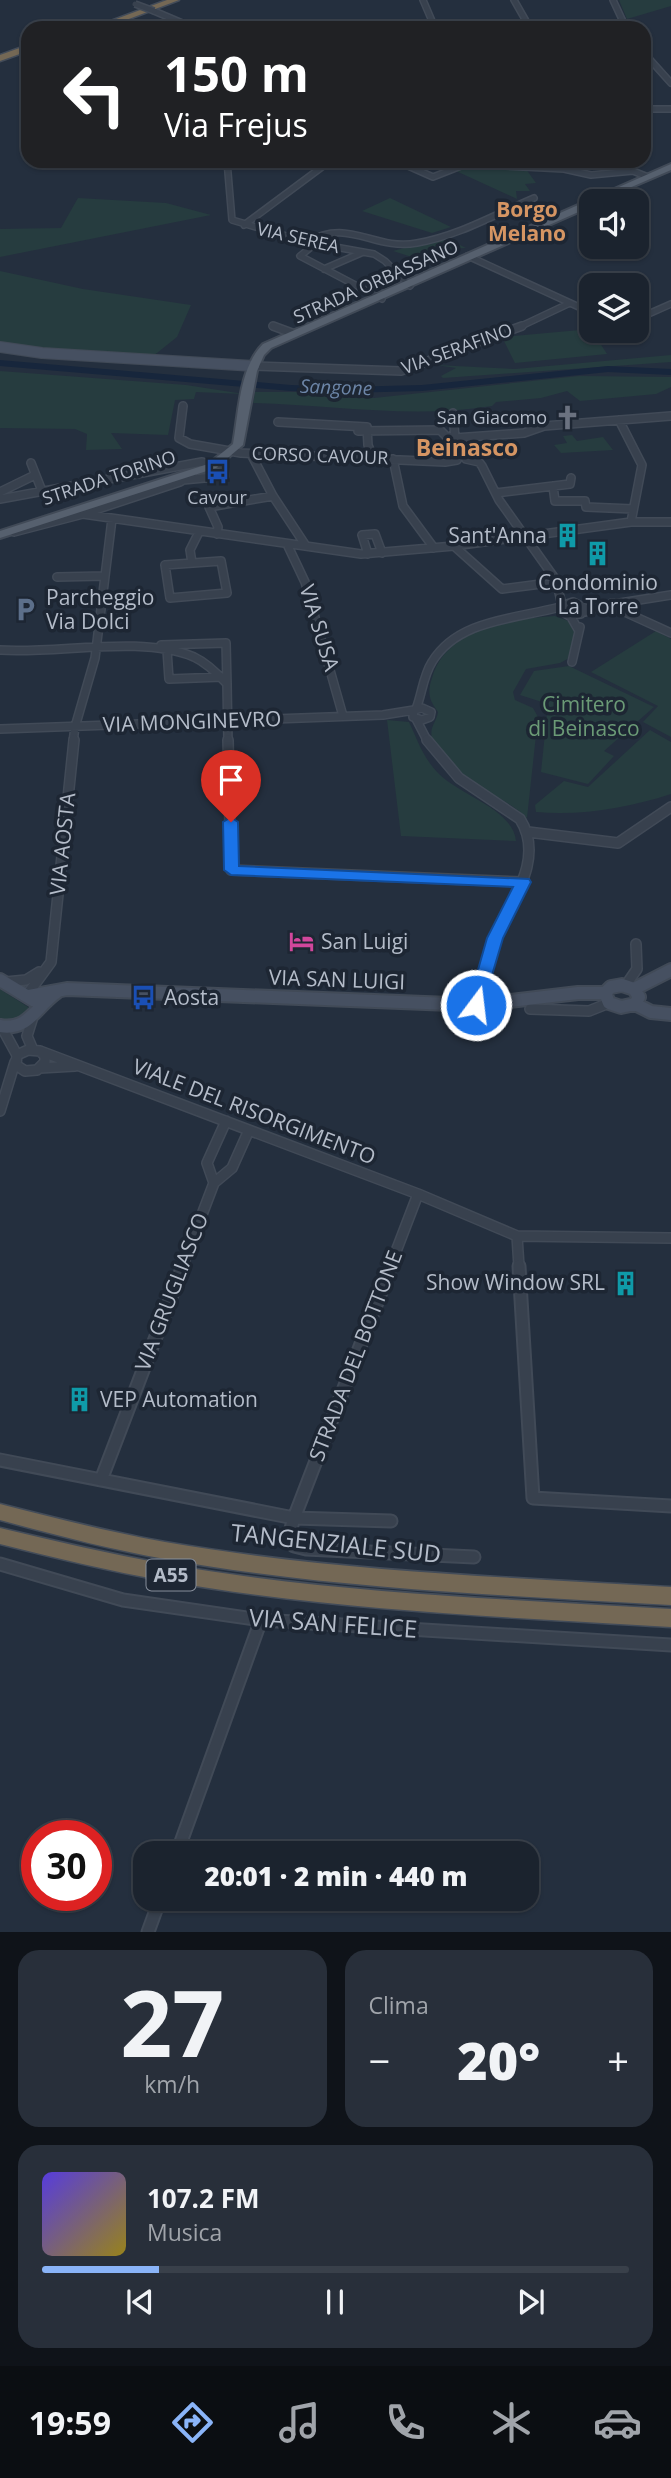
<!DOCTYPE html>
<html lang="it">
<meta charset="utf-8">
<style>
:root{--surface:#1b232e;--page:#282f3a;--text:#f1f3f6;--muted:#a0a4aa;--line:#39404a;--accent:#8ab4f8}
body{margin:0;font-family:"Open Sans",sans-serif;background:var(--page);color:var(--text);height:100vh;display:flex;flex-direction:column;font-size:26px;white-space:nowrap}
*{box-sizing:border-box;margin:0}
p{font-size:23px;color:var(--muted)}
.icon{flex:none;width:38px;height:38px;fill:none;stroke:currentColor;stroke-width:2;stroke-linecap:round;stroke-linejoin:round}
.map{position:relative;height:1932px;overflow:hidden}
.side{display:flex;flex-direction:column;gap:18px;padding:18px;background:#0f1319;flex:1}
.side>*{flex:none}
.guide{position:absolute;left:21px;top:21px;width:630px;height:147px;border-radius:21px;box-shadow:0 2px 5px #0004,0 0 0 2px var(--line);background:#202124;color:#fff;overflow:hidden}
.tools{position:absolute;left:579px;top:189px;display:grid;gap:14px}
.tools a{display:grid;place-items:center;width:70px;height:70px;border-radius:14px;background:var(--surface);box-shadow:0 2px 5px #0004,0 0 0 2px var(--line);font-size:35px}
.speed{position:absolute;left:21px;top:1820px;display:flex;gap:14px;font-size:35px;font-weight:700;text-align:center}
.speed>*{display:grid;place-content:center;width:91px;height:91px;border-radius:50%;background:var(--surface);box-shadow:0 2px 5px #0004,0 0 0 2px var(--line);line-height:1}
.speed .limit{border:10px solid #d22;background:#fff;color:#111}
.pin{position:absolute;display:grid;place-items:center;width:60px;height:60px;color:#fff;margin:-72px -30px;border-radius:50% 50% 50% 0;rotate:-45deg;box-shadow:0 0 7px #0007}
.pin .icon{rotate:45deg}
.me{position:absolute;width:77px;margin:-38px;rotate:15deg;stroke-linejoin:round;filter:drop-shadow(0 0 5px #0008)}
.turn{display:flex;align-items:center;gap:24px;height:147px;padding:0 28px;font-size:32px}
.turn .icon{width:91px;height:91px;stroke-width:2.5}
.turn b{display:block;font-size:49px;line-height:60px}
.big{font-size:52px;font-weight:800;line-height:1.1}
.side .widget{flex:1;display:flex;flex-direction:column;justify-content:center;gap:10px;min-width:0;padding:0 24px;border-radius:21px;background:var(--page)}
.side .dial{align-items:center;gap:0}
.dial b{font-size:91px;line-height:1}
.song{display:flex;align-items:center;gap:21px}
.cover{width:84px;height:84px;border-radius:10px;background:linear-gradient(135deg,hsl(250 70% 55%),hsl(50 70% 35%))}
.played{height:7px;border-radius:4px;background:linear-gradient(90deg,var(--accent) 20%,var(--line) 20%)}
.keys{display:flex;justify-content:space-around;direction:ltr}
.heat{display:flex;justify-content:space-between;align-items:center;font-size:38px;direction:ltr}
.side .tiles{flex:1;display:grid;gap:18px;grid-template-columns:1fr 1fr}
.widget:last-child{grid-column:span 2}
.trip{position:absolute;left:133px;top:1841px;width:406px;height:70px;border-radius:21px;background:var(--surface);box-shadow:0 2px 5px #0004,0 0 0 2px var(--line);font-weight:800;line-height:70px;text-align:center}
.dock{display:flex;height:112px;justify-content:space-around;align-items:center;background:#0b0e12;color:var(--muted)}
.dock .icon{width:49px;height:49px}
.dock .current{color:var(--accent)}
.dock b{font-size:32px;color:var(--text)}
.map>svg:first-child{display:block}
</style>
<div class="map">
<svg width="671" height="1932" viewBox="0 0 671 1932">
<rect width="100%" height="100%" fill="#242f3e"/>
<!-- green -->
<path fill="#263c3f" d="M619,0h52v6l-44,13z
M468,166l58,3 10,14 -11,1 5,7h-14l1,8 -61,-28z
M78,198l88,5 45,12 -211,42v-28l61,-1z
M390,198l61,29 -19,6 -70,-22z
M444,237l22,11 -34,2 -17,8 -22,-7z
M0,271l83,18 108,16 -14,32 -25,20 -76,-4 -76,-9z
M591,329l16,25 -92,9 -13,-26z
M671,355v7l-228,16 -2,-2 15,-8 -20,-3 79,4z
M0,371l186,14 58,9 -48,-2 -2,7 -19,1 -7,35 -57,-2 11,16 -36,1 1,-16 -12,-5 -75,-1z
M579,376l92,1v10l-15,7 -76,7 -13,-10 -26,7 -45,4 -4,4c-79,13 -160,-1 -239,-3l2,-11h58l32,6h29z
M572,435l5,6 26,-4 10,13 -52,3 -7,-8 13,-2 -4,-7z
M555,616l13,5 6,11 -3,25 -11,6 -34,6 -13,23 2,8 18,8 5,9 -11,101c-27,-26 -84,-41 -95,-80 -3,-11 5,-17 6,-26 -9,-12 -11,-19 -6,-34 14,-50 79,-59 123,-62z
M656,631l15,8v98l-28,-15 15,-16 -67,-34z
M569,666l85,41 -50,44 10,5 -26,28 -47,-12 7,-68 -28,-9 14,-24z
M387,720l22,2c9,19 14,36 30,52 22,22 74,35 77,67l-115,-5z
M650,730l21,12v52c-43,14 -89,22 -135,18l-1,-7 29,-24 24,6z
M0,989l28,18 1,5 -7,9 -22,-2z"/>
<g fill="none" stroke-linecap="round" stroke-linejoin="round">
<!-- river -->
<path fill="#17263c" fill-rule="evenodd" d="M0,360l291,25 54,2 77,-2 186,-19 63,3v6l-63,-3 -186,19 -77,2 -54,-2 -291,-25z"/>
<defs>
<path id="street-far3" d="M423,0l12,28
M514,0l16,28
M613,0l13,28
M154,11l40,17
M612,28l13,-1
M644,53l27,30
M644,109h27
M227,161l5,59 75,22 67,12 11,7 25,25
M397,161l36,16 33,-13 98,5 27,6 42,-4 15,6
M244,225l86,-64
M307,242c42,-25 66,9 110,1 41,-7 79,-29 117,-45
M315,244l-15,12 82,43
M468,256l124,57
M324,269l37,-16
M637,319l34,-15
M273,326l5,2
M517,328l53,-25"/>
<path id="street-far2" d="M273,326l19,7
M254,366l147,5 121,-45
M183,406l-4,32 11,6 51,9 204,9 12,-2
M619,420l23,45 -11,57
M278,422l89,5 1,18 5,13
M358,431l82,-1 6,6 9,2 -2,-25
M251,454l22,42 33,50
M457,456l-2,-18 69,-5 20,-7 127,-10
M393,459l10,47 31,42
M466,459l13,3 3,4 17,34 57,80 6,25
M31,463l11,28
M183,480l42,-4 -1,-9 -7,-4
M553,486l2,15h30l1,6 47,2
M0,492l35,-17
M496,493l74,-9 1,-6
M0,499l202,-37 10,4
M83,514l278,40 93,-8 177,-24h40
M14,532l69,-18 97,-32 12,-7
M217,534l1,-7 -9,-20 64,-11
M287,544l18,38 38,134
M454,546l48,43 39,-5 17,1
M368,554l-6,-19 13,-1 7,19
M221,561l6,32 -57,5 -5,-33z
M192,563l-2,-13 9,-18
M57,577l48,-1
M612,603l4,5 55,25
M585,612l16,-6 70,-11
M569,615l12,-1 4,-6 -12,-6 -12,4v5l10,6 8,14
M161,645l65,-2 1,41
M0,650c59,4 140,-15 194,7 13,6 23,16 33,27l1,58
M167,650l2,29 53,-2
M572,662l8,-35
M422,708l9,4 -1,5 -8,3 -9,-3 1,-7z
M416,709c6,-15 7,-33 16,-47 26,-43 84,-43 128,-55
M416,719l12,23
M0,729l383,-14 31,-5
M73,742l2,-15 20,-69 17,-139"/>
<path id="street-far1" d="M228,740l3,130 292,12
M427,740l32,38 61,41c26,41 -11,85 -26,122 -9,21 -12,43 -18,64
M528,832l90,11 53,-36
M6,982l20,-2 13,-8
M626,985l11,-16 -1,-25
M27,995l24,-33 23,-222
M530,1009l59,2 20,-8
M32,1020l-5,16 6,14
M1,1026l16,29
M28,1050l12,1 5,5v6l-8,8 -12,1 -9,-6 1,-10z
M40,1051l378,143 99,42 154,2
M40,1068l35,-2
M0,1111l15,-49
M214,1183l18,-15 17,-38
M517,1236l2,31
M182,1267l32,-84 -7,-20 19,-42
M390,1267l28,-73"/>
<path id="street" d="M391,1266l-97,252 -4,14 4,14 12,3 168,8
M519,1266l14,232 138,8
M0,1460l294,58 97,3
M101,1480l82,-214
M0,1564l123,36 138,20 410,25
M177,1853l84,-233
M148,1932l12,-33"/>
<path id="secondary-far1" d="M0,347l42,6 212,13"/>
<path id="secondary" d="M0,980l33,20
M622,985l12,4 5,8 -4,7 -14,3 -12,-4 -4,-10 6,-6z
M634,989l37,-19
M29,996l38,-7 409,16 102,-12h27
M635,1004l16,8 20,2
M0,1026c29,5 36,-20 57,-34"/>
<path id="primary" d="M671,164v6l-72,31h-7v5l-321,142 -7,7 -7,16 -14,74 -27,23 -216,70v-7l208,-67 25,-20c6,-32 6,-76 30,-100z"/>
<path id="highway" d="M167,0h12l-74,28h-13z
M28,45v6l-28,10v-6z
M0,1504c55,14 109,28 165,38 167,29 337,35 506,45v18c-169,-10 -339,-16 -506,-46 -56,-10 -110,-24 -165,-39z
M0,1528c55,13 110,26 165,36 167,29 337,35 506,45v18c-169,-10 -339,-17 -506,-46 -55,-10 -110,-23 -165,-37z"/>
</defs>
<!-- street-far3 casing -->
<use href="#street-far3" stroke="#414a57" stroke-width="8"/>
<!-- street-far2 casing -->
<use href="#street-far2" stroke="#414a57" stroke-width="10"/>
<!-- street-far1 casing -->
<use href="#street-far1" stroke="#414a57" stroke-width="12"/>
<!-- street casing -->
<use href="#street" stroke="#414a57" stroke-width="15"/>
<!-- secondary-far1 casing -->
<use href="#secondary-far1" stroke="#414a57" stroke-width="12"/>
<!-- secondary casing -->
<use href="#secondary" stroke="#414a57" stroke-width="16"/>
<!-- primary casing -->
<use href="#primary" stroke="#414a57" stroke-width="4"/>
<!-- highway casing -->
<use href="#highway" stroke="#434c59" stroke-width="3"/>
<!-- street-far3 -->
<use href="#street-far3" stroke="#38414e" stroke-width="5"/>
<!-- street-far2 -->
<use href="#street-far2" stroke="#38414e" stroke-width="7"/>
<!-- street-far1 -->
<use href="#street-far1" stroke="#38414e" stroke-width="9"/>
<!-- street -->
<use href="#street" stroke="#38414e" stroke-width="11"/>
<!-- secondary-far1 -->
<use href="#secondary-far1" stroke="#465061" stroke-width="10"/>
<!-- secondary -->
<use href="#secondary" stroke="#465061" stroke-width="12"/>
<!-- primary -->
<use href="#primary" fill="#56606e" fill-rule="evenodd"/>
<!-- highway -->
<use href="#highway" fill="#746855" fill-rule="evenodd"/>
<defs>
<path id="street-bridge" d="M135,4l19,7"/>
</defs>
<!-- street-bridge casing -->
<use href="#street-bridge" stroke="#414a57" stroke-width="8" stroke-linecap="butt"/>
<!-- street-bridge -->
<use href="#street-bridge" stroke="#38414e" stroke-width="5"/>
</g>
<!-- route -->
<path fill="#1a73e8" stroke="#114b97" stroke-width="2" d="M231,817l7,5 1,44 290,13 2,3 -28,56 -21,71 -6,1 -8,-5 19,-67 26,-51 -282,-12 -7,-5 -1,-48z"/>
<!-- icons -->
<defs>
<symbol id="church-bare" viewBox="-9 -9 18 18"><path d="M-1.2-6h2.4v3.5h3.3v2.4h-3.3V6h-2.4V-.1h-3.3v-2.4h3.3Z" fill="#6b7280" stroke="#1d2633" stroke-width="2.5" paint-order="stroke"/></symbol>
<symbol id="bus-bare" viewBox="-9 -9 18 18"><path d="M-5-6H5V4H4V6H2V4H-2V6H-4V4H-5ZM-3.5-4V0h7V-4ZM-3.5 1.2v1.5H-2V1.2ZM2 1.2v1.5H3.5V1.2Z" fill="#1a4fb4" stroke="#1d2633" stroke-width="2.5" paint-order="stroke"/></symbol>
<symbol id="building-bare" viewBox="-9 -9 18 18"><path d="M-4-6H4V6H1V3H-1V6H-4ZM-2.5-4.3h1.7v1.8h-1.7ZM.8-4.3h1.7v1.8H.8ZM-2.5-1h1.7V.8h-1.7ZM.8-1h1.7V.8H.8Z" fill="#0f9aa8" stroke="#1d2633" stroke-width="2.5" paint-order="stroke"/></symbol>
<symbol id="parking-bare" viewBox="-9 -9 18 18"><path d="M-3.5-5.5H1a3.5 3.5 0 0 1 0 7H-1V5.5H-3.5ZM-1-3.4V-.6H.8a1.4 1.4 0 0 0 0-2.8Z" fill="#5c6f8a" stroke="#1d2633" stroke-width="2.5" paint-order="stroke"/></symbol>
<symbol id="hotel-bare" viewBox="-9 -9 18 18"><path d="M-6-4.5h1.5V1H6V5H4.5V3h-9V5H-6ZM-4 0a1.8 1.8 0 1 1 3.6 0ZM.5 0V-2.5h3Q6-2.5 6 0Z" fill="#d1479c" stroke="#1d2633" stroke-width="2.5" paint-order="stroke"/></symbol>
</defs>
<g fill-rule="evenodd">
<use href="#church-bare" x="550" y="400" width="35" height="35"/>
<use href="#bus-bare" x="200" y="454" width="35" height="35"/>
<use href="#building-bare" x="550" y="518" width="35" height="35"/>
<use href="#building-bare" x="580" y="536" width="35" height="35"/>
<use href="#parking-bare" x="8" y="592" width="35" height="35"/>
<use href="#hotel-bare" x="284" y="924" width="35" height="35"/>
<use href="#bus-bare" x="126" y="980" width="35" height="35"/>
<use href="#building-bare" x="608" y="1266" width="35" height="35"/>
<use href="#building-bare" x="62" y="1382" width="35" height="35"/>
</g>
<g text-anchor="middle" stroke-width="7" stroke-linejoin="round" paint-order="stroke">
<!-- far-street labels -->
<g font-size="18" fill="#b4bcc9" stroke="#1d2633">
<text transform="translate(298 238) rotate(13)" y="6">VIA SEREA</text>
<text transform="translate(376 282) rotate(-24)" y="6">STRADA ORBASSANO</text>
<text transform="translate(457 349) rotate(-20)" y="6">VIA SERAFINO</text>
<text transform="translate(320 456) rotate(2)" y="6">CORSO CAVOUR</text>
<text transform="translate(109 478) rotate(-18)" y="6">STRADA TORINO</text>
</g>
<!-- far-poi labels -->
<g font-size="18" fill="#b4bcc9" stroke="#1d2633" text-anchor="end">
<text x="547" y="424">San Giacomo</text>
<text x="217" y="504" text-anchor="middle">Cavour</text>
</g>
<!-- far-water labels -->
<g font-size="19" font-style="italic" fill="#6d86a8" stroke="#1d2633">
<text transform="translate(336 387) rotate(2)" y="7">Sangone</text>
</g>
<!-- shield labels -->
<rect fill="#1d2633" stroke="#878f9c" stroke-width="2" x="146.5" y="1559.5" width="49" height="31" rx="5"/>
<g font-size="19" font-weight="bold" fill="#b4bcc9">
<text x="171" y="1582">A55</text>
</g>
<!-- far-quarter labels -->
<g font-size="21" font-weight="bold" fill="#d59563" stroke="#1d2633">
<text x="527" y="217">Borgo<tspan x="527" dy="24">Melano</tspan></text>
</g>
<!-- poi labels -->
<g font-size="21" fill="#b4bcc9" stroke="#1d2633" text-anchor="start">
<text x="547" y="543" text-anchor="end">Sant'Anna</text>
<text x="598" y="590" text-anchor="middle">Condominio<tspan x="598" dy="24">La Torre</tspan></text>
<text x="46" y="605">Parcheggio<tspan x="46" dy="24">Via Dolci</tspan></text>
<text x="321" y="949">San Luigi</text>
<text x="164" y="1005">Aosta</text>
<text x="605" y="1290" text-anchor="end">Show Window SRL</text>
<text x="100" y="1407">VEP Automation</text>
</g>
<!-- street labels -->
<g font-size="21" fill="#b4bcc9" stroke="#1d2633">
<text transform="translate(319 628) rotate(73)" y="7">VIA SUSA</text>
<text transform="translate(192 722) rotate(-2)" y="7">VIA MONGINEVRO</text>
<text transform="translate(63 844) rotate(-84)" y="7">VIA AOSTA</text>
<text transform="translate(337 980) rotate(2)" y="7">VIA SAN LUIGI</text>
<text transform="translate(254 1112) rotate(21)" y="7">VIALE DEL RISORGIMENTO</text>
<text transform="translate(172 1292) rotate(-69)" y="7">VIA GRUGLIASCO</text>
<text transform="translate(356 1356) rotate(-69)" y="7">STRADA DEL BOTTONE</text>
</g>
<!-- park labels -->
<g font-size="21" fill="#6b9a76" stroke="#1d2633">
<text x="584" y="712">Cimitero<tspan x="584" dy="24">di Beinasco</tspan></text>
</g>
<!-- far-district labels -->
<g font-size="23" font-weight="bold" fill="#d59563" stroke="#1d2633">
<text x="467" y="456">Beinasco</text>
</g>
<!-- near-street labels -->
<g font-size="24" fill="#b4bcc9" stroke="#1d2633">
<text transform="translate(336 1544) rotate(6)" y="8">TANGENZIALE SUD</text>
<text transform="translate(333 1624) rotate(4)" y="8">VIA SAN FELICE</text>
</g>
</g>
</svg>
<div class="tools">
<a><svg class="icon" aria-label="sound" viewBox="0 0 24 24"><path d="M4 9h4l5-4v14l-5-4H4zM17 9q2 3 0 6"/></svg></a>
<a><svg class="icon" aria-label="layers" viewBox="0 0 24 24"><path d="M12 4l9 5-9 5-9-5zM3 14l9 5 9-5"/></svg></a>
</div>
<div class="speed"><div class="limit">30</div></div>
<div class="pin" style="left:231px;top:822px;background:#d93025"><svg class="icon" aria-label="arrive" viewBox="0 0 24 24"><path d="M6 21V4h12l-3 4 3 4H6"/></svg></div>
<svg class="me" style="left:476px;top:1005px" viewBox="-20 -20 40 40"><circle r="17" fill="#1a73e8" stroke="#fff" stroke-width="3"/><path d="M0-11L8 9 0 5-8 9z" fill="#fff"/></svg>
<div class="trip">20:01 · 2 min · 440 m</div>
<div class="guide">
<div class="turn"><svg class="icon" aria-label="left" viewBox="0 0 24 24"><path d="M17 20v-9H6M10 6l-5 5 5 5"/></svg><div><b>150 m</b>Via Frejus</div></div>
</div>
</div>
<section class="side">
<div class="tiles">
<div class="widget dial"><b>27</b><p>km/h</p></div>
<div class="widget"><p>Clima</p>
<div class="heat"><a>−</a><b class="big">20°</b><a>+</a></div>
</div>
<div class="widget">
<div class="song"><i class="cover"></i><div><b>107.2 FM</b><p>Musica</p></div></div>
<div class="played"></div>
<div class="keys"><svg class="icon" aria-label="previous" viewBox="0 0 24 24"><path d="M18 5L8 12l10 7zM5 5v14"/></svg><svg class="icon" aria-label="pause" viewBox="0 0 24 24"><path d="M8 5v14M16 5v14"/></svg><svg class="icon" aria-label="next" viewBox="0 0 24 24"><path d="M6 5l10 7-10 7zM19 5v14"/></svg></div>
</div>
</div>
</section>
<nav class="dock">
<b>19:59</b>
<svg class="icon current" aria-label="directions" viewBox="0 0 24 24"><path d="M12 3l9 9-9 9-9-9zM9 14v-3h6M13 9l2 2-2 2"/></svg>
<svg class="icon" aria-label="music" viewBox="0 0 24 24"><path d="M9 18V5l10-2v13"/><circle cx="6" cy="18" r="3"/><circle cx="16" cy="16" r="3"/></svg>
<svg class="icon" aria-label="phone" viewBox="0 0 24 24"><path d="M5 4h4l2 5-3 2q2 4 5 5l2-3 5 2v4C11 20 4 13 5 4z"/></svg>
<svg class="icon" aria-label="climate" viewBox="0 0 24 24"><path d="M12 3v18M4 7l16 10M4 17L20 7"/></svg>
<svg class="icon" aria-label="car" viewBox="0 0 24 24"><path d="M5 17H2v-5l4-1 3-4h7l3 4 3 1v5h-3M9 17h6M6 11h13"/><circle cx="7" cy="17" r="2"/><circle cx="17" cy="17" r="2"/></svg>
</nav>
